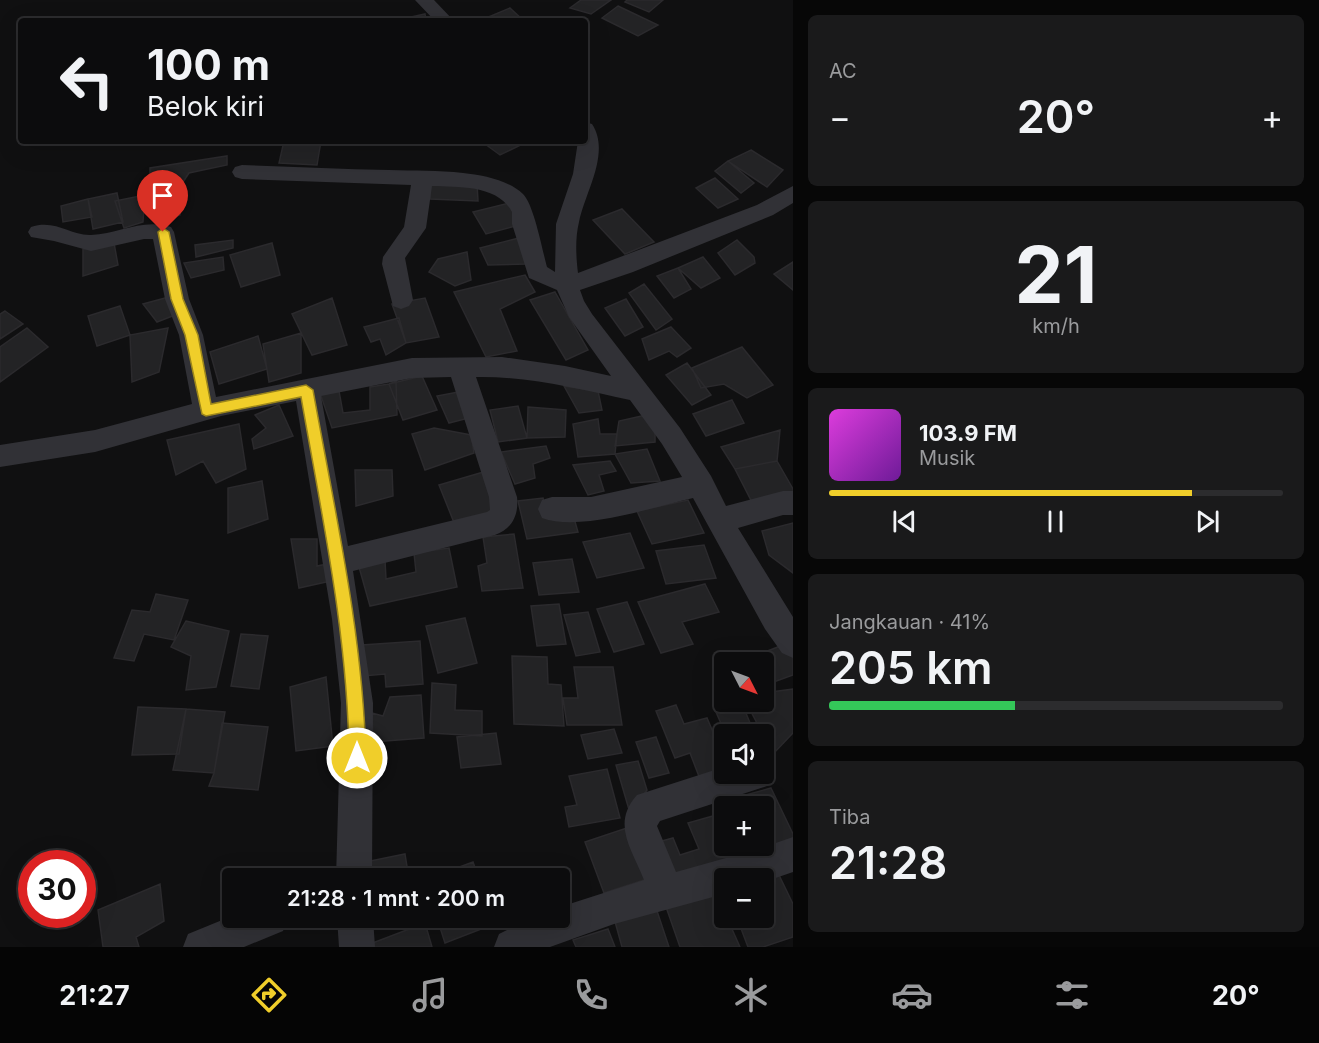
<!DOCTYPE html>
<html lang="id">
<meta charset="utf-8">
<style>
:root{--surface:#0c0c0d;--page:#1a1a1b;--text:#f1f3f6;--muted:#9a9b9d;--line:#2c2c2e;--accent:#f0ce2a}
body{margin:0;font-family:Inter,sans-serif;background:var(--page);color:var(--text);height:100vh;display:flex;flex-direction:column;font-size:22px;white-space:nowrap}
*{box-sizing:border-box;margin:0}
p{font-size:20px;color:var(--muted)}
.icon{flex:none;width:33px;height:33px;fill:none;stroke:currentColor;stroke-width:2;stroke-linecap:round;stroke-linejoin:round}
.map{position:relative;flex:1;overflow:hidden}
.details{display:flex;flex-direction:column;gap:15px;padding:15px;background:#070707;width:526px}
.details>*{flex:none}
.hud{position:absolute;left:18px;top:18px;width:570px;height:126px;border-radius:6px;box-shadow:0 6px 24px #0002,0 0 0 2px var(--line);background:#0c0c0d;color:var(--text);overflow:hidden}
.needle{width:39px;rotate:132deg}
.controls{position:absolute;left:714px;top:652px;display:grid;gap:12px}
.controls a{display:grid;place-items:center;width:60px;height:60px;border-radius:6px;background:var(--surface);box-shadow:0 6px 24px #0002,0 0 0 2px var(--line);font-size:30px}
.speed{position:absolute;left:18px;top:850px;display:flex;gap:12px;font-size:30px;font-weight:700;text-align:center}
.speed>*{display:grid;place-content:center;width:78px;height:78px;border-radius:50%;background:var(--surface);box-shadow:0 6px 24px #0002,0 0 0 2px var(--line);line-height:1}
.speed .limit{border:9px solid #d22;background:#fff;color:#111}
.pin{position:absolute;display:grid;place-items:center;width:51px;height:51px;color:#fff;margin:-62px -26px;border-radius:50% 50% 50% 0;rotate:-45deg;box-shadow:0 0 6px #0007}
.pin .icon{rotate:45deg}
.me{position:absolute;width:66px;margin:-33px;rotate:0deg;stroke-linejoin:round;filter:drop-shadow(0 0 4px #0008)}
.turn{display:flex;align-items:center;gap:21px;height:126px;padding:0 30px;font-size:27px}
.turn .icon{width:78px;height:78px;stroke-width:2.5}
.turn b{display:block;font-size:42px;line-height:51px}
.big{font-size:45px;font-weight:600;line-height:1.1}
.details .widget{flex:1;display:flex;flex-direction:column;justify-content:center;gap:9px;min-width:0;padding:0 21px;border-radius:9px;background:var(--page)}
.details .dial{align-items:center;gap:0}
.dial b{font-size:78px;line-height:1}
.song{display:flex;align-items:center;gap:18px}
.cover{width:72px;height:72px;border-radius:9px;background:linear-gradient(135deg,hsl(300 70% 55%),hsl(280 70% 35%))}
.played{height:6px;border-radius:3px;background:linear-gradient(90deg,var(--accent) 80%,var(--line) 80%)}
.keys{display:flex;justify-content:space-around;direction:ltr}
.heat{display:flex;justify-content:space-between;align-items:center;font-size:33px;direction:ltr}
.charge{height:9px;border-radius:4px;background:linear-gradient(90deg,#34c759 41%,var(--line) 0)}
.trip{position:absolute;left:222px;top:868px;width:348px;height:60px;border-radius:6px;background:var(--surface);box-shadow:0 6px 24px #0002,0 0 0 2px var(--line);font-weight:600;line-height:60px;text-align:center}
.tab-bar{display:flex;height:96px;justify-content:space-around;align-items:center;background:#050505;color:var(--muted)}
.tab-bar .icon{width:42px;height:42px}
.tab-bar .current{color:var(--accent)}
.tab-bar b{font-size:27px;color:var(--text)}
main{display:flex;flex:1;min-height:0}
.map>svg:first-child{display:block}
</style>
<main>
<div class="map">
<svg width="793" height="947" viewBox="0 0 793 947">
<rect width="100%" height="100%" fill="#101011"/>
<!-- building -->
<path fill="#232325" stroke="#2b2a2d" stroke-width="1.5" d="M581,0h30l-20,14 -21,-6z
M627,0h36l-14,12 -24,-10z
M618,6l40,19 -20,11 -36,-18z
M510,8l14,13h-45z
M425,14l1,7h-33z
M284,141h37l-4,24 -38,-2z
M481,141h43l1,2 -25,12z
M751,150l32,20 -16,17 -39,-26z
M227,156v9l-38,8 -6,9 -18,4 -2,-13 -13,2v-7z
M728,161l26,22 -13,10 -26,-22z
M715,178l23,21 -20,9 -22,-20z
M430,182l47,1 1,18 -48,-2z
M180,188v27l-20,6 -4,-15 -12,1 -1,15 -19,6 -9,-27z
M117,193l6,29 -30,7 -5,-30z
M88,199l4,18 -29,5 -2,-16z
M509,203l14,21 -37,10 -13,-22z
M622,209l32,33 -29,12 -32,-34z
M519,238l7,26 -38,1 -8,-17z
M233,240v8l-37,9 -1,-12z
M737,240l17,17 1,6 -20,12 -17,-22z
M114,243l4,22 -35,11v-27z
M272,243l8,32 -39,12 -11,-32z
M467,252l4,28 -16,6 -26,-14 9,-13z
M223,257l1,13 -33,8 -7,-15z
M703,257l17,21 -19,10 -23,-20z
M793,262v28l-19,-16z
M678,268l13,21 -17,9 -17,-22z
M525,275l10,17 -35,17 17,42 -31,6 -32,-65z
M644,284l28,35 -16,11 -27,-37z
M555,292l33,58 -22,10 -36,-60z
M169,297l6,18 -18,7 -14,-18z
M332,298l15,47 -35,10 -20,-41z
M425,298l14,39 -33,6 -14,-39z
M626,299l17,28 -18,9 -20,-28z
M120,306l10,29 -33,11 -9,-30z
M5,311l18,13 -23,15v-25z
M399,318l7,25 -20,12 -6,-16 -9,3 -7,-15z
M671,327l20,21 -14,9 -8,-6 -20,9 -7,-21z
M27,328l21,19 -48,35v-35z
M168,328l-9,44 -27,10 -2,-47z
M301,333v40l-32,9 -6,-38z
M258,336l9,33 -48,15 -9,-32z
M742,347l31,38 -26,13 -23,-14 -23,4 -9,-20z
M687,363l24,32 -19,10 -26,-30z
M422,376l15,34 -34,10 -14,-36z
M396,381l1,34 -65,13 -12,-35 19,-2 4,22 27,-3v-23l19,-3z
M564,386l34,5 4,19 -23,3z
M464,391l1,28 -16,4 -12,-27z
M732,400l12,23 -38,13 -13,-22z
M279,405l14,31 -39,13 -2,-10 14,-11 -11,-13z
M518,406l9,32 -29,4 -8,-32z
M528,407l38,3 -1,27 -38,1z
M655,413v29l-40,4 4,-25z
M598,419l2,15h17l-2,20 -37,3 -5,-33z
M239,424l7,45 -30,14 -13,-22 -27,14 -9,-35z
M434,428l37,7 3,18 -49,17 -13,-36z
M780,430l-3,31 -42,8 -14,-22z
M546,446l4,12 -17,6 2,14 -20,6 -14,-32z
M647,449l13,32 -29,2 -16,-29z
M610,461l6,10 -17,4 5,16 -16,4 -15,-30z
M777,461l16,28v15l-36,8 -22,-43z
M355,470h37l1,26 -37,10z
M487,471l18,39 -50,15 -16,-40z
M262,481l6,38 -40,14v-45z
M543,498l4,16 25,-3 6,21 -51,7 -9,-38z
M688,500l16,33 -52,11 -15,-33z
M793,523v50l-24,-18 -7,-24z
M630,533l14,35 -47,10 -14,-36z
M514,534l9,54 -41,3 -4,-25 9,-3 -4,-26z
M291,539h26v27l20,-4 3,17 -41,9z
M704,545l12,33 -50,6 -10,-33z
M449,548l8,39 -87,19 -11,-39 26,-7 1,19 30,-7 -2,-19z
M572,559l7,33 -40,3 -6,-32z
M705,584l14,28 -37,10 11,22 -32,9 -23,-51z
M156,594l32,6 -14,40 -30,-6 -10,27 -20,-3 18,-48 18,2z
M627,602l17,42 -30,8 -17,-43z
M559,604l7,40 -29,2 -6,-40z
M588,612l12,40 -24,4 -12,-41z
M465,618l12,45 -39,10 -12,-47z
M186,621l43,10 -13,56 -30,3 5,-34 -20,-9z
M241,634l27,2 -9,53 -28,-3z
M420,641l3,43 -37,3 -1,-13 -22,2 -1,-31z
M783,645l10,12v18l-25,9 -4,-7v-14h-9l-3,-6z
M512,656l35,1 1,27 13,1 3,41 -50,-2z
M574,667h39l9,58h-55l-4,-27h15z
M326,677l7,69 -37,5 -6,-64z
M432,683l24,2 -1,25 27,1v25l-52,-3z
M793,689v44l-20,21 -27,-52h18v-9z
M421,695l3,43 -51,4 -1,-29 11,3 7,-19z
M676,705l8,19 23,-6 17,40v15l-24,6 -10,-26 -15,5 -19,-47z
M743,706l12,29h-29l-10,-23z
M138,707l48,2 -7,45 -47,1z
M186,709l39,3 -11,61 -41,-3z
M222,723l46,4 -10,63 -49,-4 5,-13z
M614,729l8,24 -34,6 -7,-24z
M496,733l5,31 -40,4 -4,-31z
M656,737l13,36 -20,5 -13,-36z
M638,761l9,29 -17,23 -14,-48z
M607,769l13,49 -51,9 -4,-20 12,-2 -8,-29z
M771,788l22,46v6l-29,9v-42h-18l-4,-11z
M713,816l20,47 -59,19 -16,-40 15,-4 7,17 19,-6 -11,-26z
M627,828l20,51 -43,14 -19,-51z
M405,854l4,25h-41l-3,-17z
M473,862l6,17h-52z
M778,873l15,31v33l-30,10h-15l-11,-29h27v-39h-13z
M160,884l4,37 -28,16 3,10h-36l-5,-37z
M713,887l11,25v6h3l13,29h-60l-15,-43z
M656,908l13,39h-47l-8,-29z
M374,918h25v3l-24,5z
M437,918h55l2,6 -49,19z
M425,923l7,24h-61l-1,-3z
M608,929l7,18h-39l-3,-7z"/>
<g fill="none" stroke-linecap="round" stroke-linejoin="round">
<!-- street -->
<path fill="#313136" fill-rule="evenodd" d="M415,0h19l20,21h-19z
M585,122l7,2c19,29 -7,68 -13,98 -4,16 -3,35 -1,51l179,-68 36,-19v17l-20,12 -140,57 -53,18 4,11 8,13 88,114 31,48 15,30 57,-15h10v24h-10l-45,13 55,89v41l-11,-5 -17,-24 -72,-131c-40,9 -112,34 -151,20l-4,-9 4,-9 10,-3h39l91,-20 -20,-33 -32,-44c-51,-11 -102,-24 -154,-23l41,120c2,18 -5,32 -22,38l-142,36 20,132 -1,176h-36l5,-176 -9,-84 -36,-218 -75,15 -126,36 -95,15v-22l95,-15 97,-26 -13,-69 -14,-36 -12,-60h-9l-53,12 -37,-10 -23,-4 -3,-5 3,-5c25,-8 39,9 60,8 28,-1 51,-17 80,-8l3,5 15,67 14,36 13,62 196,-39 90,-1 63,9 46,10 -42,-59 -12,-27 -28,-12 -17,-54v-12c-14,-27 -53,-25 -80,-26l-6,42 -21,30 8,42 -4,6 -8,3 -8,-3 -11,-42 1,-7 21,-30 7,-42 -169,-6 -7,-2 -3,-5 3,-5 7,-2c49,2 98,4 147,5 25,1 50,0 74,3 20,2 45,7 60,21 11,11 19,55 24,73l8,5 1,-48 17,-50 5,-33h7zM451,377l38,120 1,13 -3,2 -139,34 -27,-150 91,-18z
M764,761l3,1 5,12 -5,12 -107,35 -3,5 19,46 82,-23 35,-12v35l-29,10v-3h-40v15l-110,30 -64,23h-56l5,-13 32,-16h29v-11l84,-27c-12,-31 -33,-56 -7,-85l87,-28v7h40z
M232,916v2h56l-5,13 -39,16h-61l5,-13z
M337,918h36l2,29h-36z"/>
</g>
<!-- route -->
<path fill="#f0ce2a" stroke="#9c861b" stroke-width="1.5" d="M163,228l6,4 14,67 15,36 13,69 95,-19 7,5c22,122 50,244 53,368l-3,6 -6,3 -5,-3 -3,-6c-1,-122 -27,-241 -48,-361l-95,19 -4,-2 -17,-79 -14,-36 -13,-67z"/>
</svg>
<div class="controls">
<a><svg class="needle" viewBox="-14 -14 28 28"><path d="M0-13l5 13h-10z" fill="#e53935"/><path d="M0 13l5-13h-10z" fill="#9a9b9d"/></svg></a>
<a><svg class="icon" aria-label="sound" viewBox="0 0 24 24"><path d="M4 9h4l5-4v14l-5-4H4zM17 9q2 3 0 6"/></svg></a>
<a>+</a>
<a>−</a>
</div>
<div class="speed"><div class="limit">30</div></div>
<div class="pin" style="left:163px;top:232px;background:#d93025"><svg class="icon" aria-label="arrive" viewBox="0 0 24 24"><path d="M6 21V4h12l-3 4 3 4H6"/></svg></div>
<svg class="me" style="left:357px;top:758px" viewBox="-20 -20 40 40"><circle r="17" fill="#f0ce2a" stroke="#fff" stroke-width="3"/><path d="M0-11L8 9 0 5-8 9z" fill="#fff"/></svg>
<div class="trip">21:28 · 1 mnt · 200 m</div>
<div class="hud">
<div class="turn"><svg class="icon" aria-label="left" viewBox="0 0 24 24"><path d="M17 20v-9H6M10 6l-5 5 5 5"/></svg><div><b>100 m</b>Belok kiri</div></div>
</div>
</div>
<section class="details">
<div class="widget"><p>AC</p>
<div class="heat"><a>−</a><b class="big">20°</b><a>+</a></div>
</div>
<div class="widget dial"><b>21</b><p>km/h</p></div>
<div class="widget">
<div class="song"><i class="cover"></i><div><b>103.9 FM</b><p>Musik</p></div></div>
<div class="played"></div>
<div class="keys"><svg class="icon" aria-label="previous" viewBox="0 0 24 24"><path d="M18 5L8 12l10 7zM5 5v14"/></svg><svg class="icon" aria-label="pause" viewBox="0 0 24 24"><path d="M8 5v14M16 5v14"/></svg><svg class="icon" aria-label="next" viewBox="0 0 24 24"><path d="M6 5l10 7-10 7zM19 5v14"/></svg></div>
</div>
<div class="widget"><p>Jangkauan · 41%</p><b class="big">205 km</b><div class="charge"></div></div>
<div class="widget"><p>Tiba</p><b class="big">21:28</b></div>
</section>
</main>
<nav class="tab-bar">
<b>21:27</b>
<svg class="icon current" aria-label="directions" viewBox="0 0 24 24"><path d="M12 3l9 9-9 9-9-9zM9 14v-3h6M13 9l2 2-2 2"/></svg>
<svg class="icon" aria-label="music" viewBox="0 0 24 24"><path d="M9 18V5l10-2v13"/><circle cx="6" cy="18" r="3"/><circle cx="16" cy="16" r="3"/></svg>
<svg class="icon" aria-label="phone" viewBox="0 0 24 24"><path d="M5 4h4l2 5-3 2q2 4 5 5l2-3 5 2v4C11 20 4 13 5 4z"/></svg>
<svg class="icon" aria-label="climate" viewBox="0 0 24 24"><path d="M12 3v18M4 7l16 10M4 17L20 7"/></svg>
<svg class="icon" aria-label="car" viewBox="0 0 24 24"><path d="M5 17H2v-5l4-1 3-4h7l3 4 3 1v5h-3M9 17h6M6 11h13"/><circle cx="7" cy="17" r="2"/><circle cx="17" cy="17" r="2"/></svg>
<svg class="icon" aria-label="filters" viewBox="0 0 24 24"><path d="M4 7h16M4 17h16"/><circle cx="9" cy="7" r="2"/><circle cx="15" cy="17" r="2"/></svg>
<b>20°</b>
</nav>
